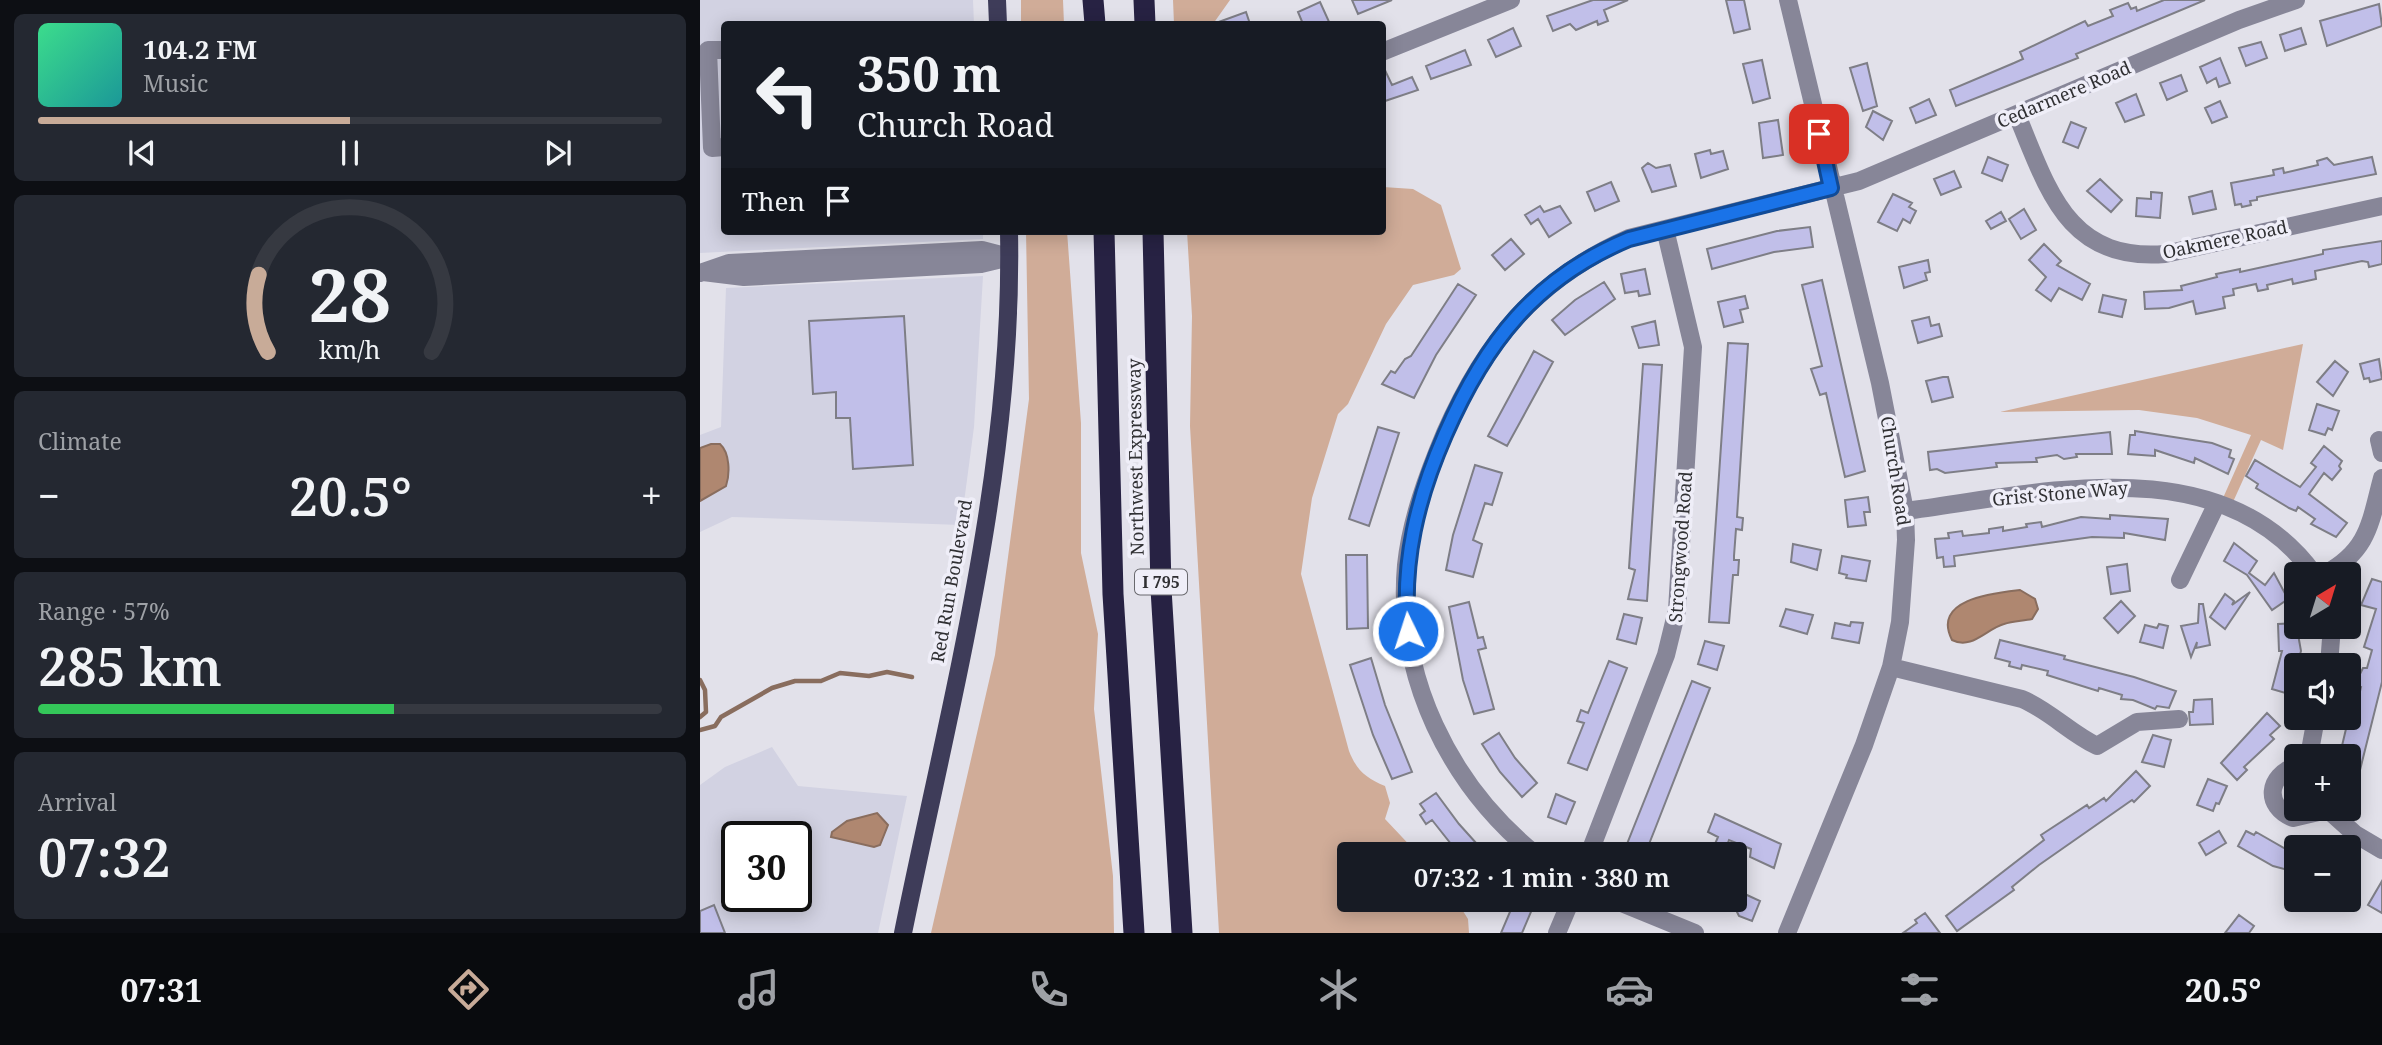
<!DOCTYPE html>
<meta charset="utf-8">
<style>
:root{--surface:#171b24;--page:#242831;--text:#f1f3f6;--muted:#9ea1a6;--line:#363941;--accent:#c8ab98}
body{margin:0;font-family:"Noto Serif",serif;background:var(--page);color:var(--text);height:100vh;display:flex;flex-direction:column;font-size:26px;white-space:nowrap}
*{box-sizing:border-box;margin:0}
p{font-size:23px;color:var(--muted)}
.icon{flex:none;width:38px;height:38px;fill:none;stroke:currentColor;stroke-width:2;stroke-linecap:round;stroke-linejoin:round}
.map{position:relative;flex:1;overflow:hidden}
.details{display:flex;flex-direction:column;gap:14px;padding:14px;background:#0d0f14;width:700px}
.details>*{flex:none}
.hud{position:absolute;left:21px;top:21px;width:665px;height:214px;border-radius:7px;box-shadow:0 4px 18px #0003;background:#171b24;color:var(--text);overflow:hidden}
.needle{width:46px;rotate:38deg}
.tools{position:absolute;left:1584px;top:562px;display:grid;gap:14px}
.tools a{display:grid;place-items:center;width:77px;height:77px;border-radius:7px;background:var(--surface);box-shadow:0 4px 18px #0003;font-size:35px}
.speed{position:absolute;left:21px;top:821px;display:flex;gap:14px;font-size:35px;font-weight:700;text-align:center}
.speed>*{display:grid;place-content:center;width:91px;height:91px;border-radius:50%;background:var(--surface);box-shadow:0 4px 18px #0003;line-height:1}
.speed .limit{border:4px solid #111;border-radius:10px;background:#fff;color:#111}
.pin{position:absolute;display:grid;place-items:center;width:60px;height:60px;color:#fff;margin:-30px;border-radius:14px;box-shadow:0 4px 10px #0006}
.me{position:absolute;width:77px;margin:-38px;rotate:356deg;stroke-linejoin:round;filter:drop-shadow(0 0 5px #0008)}
.turn{display:flex;align-items:center;gap:24px;height:147px;padding:0 21px;font-size:32px}
.turn .icon{width:91px;height:91px;stroke-width:2.5}
.turn b{display:block;font-size:49px;line-height:60px}
.then{display:flex;align-items:center;height:66px;padding:0 21px;background:#0003;gap:14px;font-size:26px}
.big{font-size:52px;font-weight:600;line-height:1.1}
.details .widget{flex:1;display:flex;flex-direction:column;justify-content:center;gap:10px;min-width:0;padding:0 24px;border-radius:10px;background:var(--page)}
.details .dial{align-items:center;gap:0}
.dial svg{height:182px;overflow:visible;fill:none;stroke:var(--line);stroke-width:7;stroke-linecap:round;text-anchor:middle}
.dial text{fill:var(--text);stroke:none}
.song{display:flex;align-items:center;gap:21px}
.cover{width:84px;height:84px;border-radius:10px;background:linear-gradient(135deg,hsl(150 70% 55%),hsl(180 70% 35%))}
.played{height:7px;border-radius:4px;background:linear-gradient(90deg,var(--accent) 50%,var(--line) 50%)}
.keys{display:flex;justify-content:space-around;direction:ltr}
.heat{display:flex;justify-content:space-between;align-items:center;font-size:38px;direction:ltr}
.charge{height:10px;border-radius:5px;background:linear-gradient(90deg,#34c759 57%,var(--line) 0)}
.trip{position:absolute;left:637px;top:842px;width:410px;height:70px;border-radius:7px;background:var(--surface);box-shadow:0 4px 18px #0003;font-weight:600;line-height:70px;text-align:center}
.tab-bar{display:flex;height:112px;justify-content:space-around;align-items:center;background:#090b0e;color:var(--muted)}
.tab-bar .icon{width:49px;height:49px}
.tab-bar .selected{color:var(--accent)}
.tab-bar b{font-size:32px;color:var(--text)}
main{display:flex;flex:1;min-height:0}
.map>svg:first-child{display:block}
</style>
<main>
<section class="details">
<div class="widget">
<div class="song"><i class="cover"></i><div><b>104.2 FM</b><p>Music</p></div></div>
<div class="played"></div>
<div class="keys"><svg class="icon" aria-label="previous" viewBox="0 0 24 24"><path d="M18 5L8 12l10 7zM5 5v14"/></svg><svg class="icon" aria-label="pause" viewBox="0 0 24 24"><path d="M8 5v14M16 5v14"/></svg><svg class="icon" aria-label="next" viewBox="0 0 24 24"><path d="M6 5l10 7-10 7zM19 5v14"/></svg></div>
</div>
<div class="widget dial"><svg viewBox="0 0 100 80">
<path d="M14 69A42 42 0 1 1 86 69"/>
<path d="M14 69A42 42 0 0 1 10 35" stroke="#c8ab98"/>
<text x="50" y="56" font-size="32" font-weight="700">28</text>
<text x="50" y="72" font-size="11">km/h</text>
</svg></div>
<div class="widget"><p>Climate</p>
<div class="heat"><a>−</a><b class="big">20.5°</b><a>+</a></div>
</div>
<div class="widget"><p>Range · 57%</p><b class="big">285 km</b><div class="charge"></div></div>
<div class="widget"><p>Arrival</p><b class="big">07:32</b></div>
</section>
<div class="map">
<svg width="1682" height="933" viewBox="0 0 1682 933">
<rect width="100%" height="100%" fill="#e2e1ea"/>
<!-- built -->
<path fill="#d2d2e2" fill-rule="evenodd" d="M0,0h273l1,24h-250v207h259v8l-283,14z
M283,276l-9,151 -13,98 -229,-8 -32,15v-97l21,-8 5,-139z
M72,747l26,39 109,10 -29,137h-178v-148l25,-18zM37,836h59v60h-59z"/>
<!-- green -->
<path fill="#d0ac98" d="M321,0h42l1,24h-43z
M473,0h57l-17,24h-39z
M683,187l30,2 28,16 20,64 -7,6 -41,10 -27,39 -38,80 -10,10 -26,84 -11,76 48,177c8,20 17,27 36,35l5,17 -5,16 33,35h-69v46h107l12,19 1,14h-250l-29,-507 2,-110 -5,-85h195z
M326,231h41l14,192v130l17,81 -4,75 19,167 1,57h-183l64,-278 34,-256z
M1603,344l-20,106 -22,-10 -28,62 -10,-4 28,-63 -54,-17 -58,-8 -139,2z"/>
<!-- water -->
<path fill="#af8770" stroke="#896d5e" stroke-width="2" d="M11,444h9c10,9 10,30 6,42l-26,15v-53z
M1320,590l15,9 3,10 -6,10c-9,2 -19,2 -28,5 -18,5 -32,26 -52,16 -21,-41 42,-47 68,-50z
M177,813l11,12 -8,20 -6,2 -43,-10 1,-5 15,-11z"/>
<g fill="none" stroke-linecap="round" stroke-linejoin="round">
<!-- stream -->
<path stroke="#896d5e" stroke-width="4.5" d="M0,680l5,10 1,22 -6,5
M0,730l15,-4 6,-9 51,-29 23,-7h26l19,-8 29,3 18,-4 25,5"/>
</g>
<!-- building -->
<path fill="#c1bfe9" stroke="#7e7e86" stroke-width="2" d="M652,0h40l-34,14z
M893,0h35l-24,10 4,11 -10,4 -1,-4 -21,9 -6,-6 -17,7 -6,-15z
M1026,0h18l6,29 -16,4z
M1464,0h41l-129,54 2,4 -122,48 -6,-16 64,-27 9,-4 -3,-7 65,-31 3,5 25,-10 -3,-6 18,-7 3,6 5,-2 1,4z
M620,2l10,22h-27l-5,-12z
M1679,4l3,22 -55,20 -7,-25z
M546,12l4,12h-33l-1,-1z
M813,28l8,18 -25,11 -8,-17z
M1601,28l5,16 -21,7 -5,-16z
M1561,42l6,16 -21,8 -7,-18z
M765,50l6,15 -40,14 -5,-13z
M1520,58l10,25 -11,4 -3,-9 -9,5 -7,-16z
M1062,60l8,38 -17,5 -10,-39z
M1167,63l10,43 -14,5 -13,-43z
M682,64l10,21 20,-8 6,13 -36,12z
M1481,75l6,16 -20,9 -7,-17z
M1436,94l8,21 -19,7 -9,-19z
M1229,99l7,16 -20,8 -6,-15z
M1520,101l7,16 -15,6 -7,-15z
M1173,111l19,10 -9,19 -17,-13z
M1078,120l5,35 -20,3 -4,-35z
M1371,122l15,6 -8,20 -15,-6z
M1010,150l1,4 12,-3 5,18 -27,9 -6,-24z
M1288,157l20,8 -6,16 -20,-8z
M1672,157l4,17 -119,23v3l-7,1 1,4 -9,2 -1,-3 -6,1 -4,-22 43,-8 -1,-5 10,-2 1,5 34,-8 -1,-4 10,-3 7,7z
M948,163l8,5 14,-3 6,21 -24,6 -10,-24z
M1254,171l7,16 -20,8 -7,-16z
M1400,179l22,21 -11,12 -24,-21z
M911,182l8,19 -24,10 -8,-19z
M1512,191l4,18 -23,5 -4,-17z
M1451,192l11,1 -2,25 -24,-2 1,-18 14,1z
M1193,194l19,9 -3,4 7,4 -6,12 -7,-4 -6,12 -19,-9z
M840,206l4,6 16,-6 11,17 -22,14 -11,-18 -7,5 -6,-9z
M1324,209l12,21 -15,9 -12,-20z
M1301,212l5,9 -15,8 -5,-8z
M1110,227l3,20 -39,5 -62,17 -5,-20 70,-18z
M811,239l13,15 -19,16 -13,-15z
M1682,241v23l-13,3 -1,-5 -6,-1 -47,10 1,8 -23,5 -1,-5 -25,6 1,4 -10,2 -2,-7 -23,5 1,6 -11,2 2,11 -29,6 -3,-13 -24,7 -24,1 -1,-17 38,-2 -1,-4 36,-9 -1,-3 24,-5v3l83,-18v-4z
M1344,244l17,17 -4,4 33,19 -8,16 -23,-12 -8,13 -15,-11 10,-13 -17,-17z
M1228,260l2,12 -5,1 2,7 -23,8 -5,-21z
M945,269l5,25 -11,2 -1,-5 -13,2 -4,-19z
M1122,280l43,191 -20,6 -19,-84 -6,2 -9,-26 11,-3 -20,-81z
M904,282l11,17 -50,36 -13,-15 23,-20z
M758,284l18,11 -40,60 -22,43 -32,-14 9,-13 4,2 10,-14 6,-3z
M1403,295l23,5 -4,17 -23,-5z
M1045,296l3,12 -8,2 3,12 -19,5 -6,-25z
M204,316l9,149 -60,4 -3,-51h-14v-26l-23,2 -4,-73z
M1229,317l2,9 8,-2 3,12 -24,7 -6,-22z
M955,321l4,24 -20,3 -7,-21z
M1028,343l20,1 -11,173 6,1 -1,12 -6,-1 -2,27v4h5l-1,15h-5l-4,48 -20,-1z
M834,351l19,11 -46,84 -19,-10z
M1679,359l3,20 -12,3 -1,-4 -5,1 -4,-15z
M1635,361l13,11 -15,24 -16,-14z
M943,364l19,1 -15,236 -19,-2 7,-29 -6,-2z
M1243,377h5l5,20 -21,5 -6,-21z
M1617,404l22,7 -7,19 -4,-2 -3,7 -16,-5z
M678,427l21,6 -30,93 -20,-7z
M1435,431l77,12 19,7 -2,7 5,2 -6,15 -33,-16 -1,5 -39,-13v6l-27,-2 2,-19h5z
M1410,432l2,22h-36l1,3 -13,2 -7,-4 -21,3 1,4 -41,1 1,4 -52,6 -8,-4 -7,1 -2,-18z
M1624,446l18,15 -3,5 2,3 -9,11 -8,-7 -15,21 38,29 -11,14 -25,-13 4,-5 -17,-12 -2,4 -7,-3 -33,-20 2,-4 -12,-8 9,-16 45,27 16,-20 -5,-4z
M775,465l27,8 -10,32 -7,-2 -12,37 9,4 -9,33 -27,-7 7,-35z
M1168,497l2,15h-6l2,13 -18,2 -3,-27z
M1410,515l58,4 -3,21 -41,-7v5l-32,-1 -138,19 1,10 -11,1 -1,-10 -6,1 -2,-19 14,-1 -1,-5 14,-2 1,5 26,-3v-4l14,-2v4l24,-4 -1,-3 15,-2 1,5 39,-10 29,2z
M1534,543l23,18 -8,12 16,12 9,-12 14,26 -16,11 -25,-35 -23,-14z
M1093,544l28,6 -4,20 -26,-8z
M646,555h21l1,73 -21,1z
M1142,556l28,5 -4,20 -20,-3 1,-3 -8,-2z
M1427,564l3,27 -19,3 -4,-27z
M1672,579l10,3v100l-22,88 -12,-3v-11h-4l1,-5 -4,-1 9,-38 5,1 6,-26 -4,-1 3,-12 3,-6h4l5,-18 -8,-3 12,-38 -15,-4z
M1550,592l-25,37 -15,-12 15,-23 9,7 -2,4z
M1421,601l14,15 -17,17 -14,-15z
M769,602l9,36 5,-1 3,11 -8,2 16,59 -20,5 -11,-34 -14,-73z
M1499,604h4l7,41 -14,3 1,-6 -6,15 -10,-31 17,-3z
M1086,609l27,6 -6,19 -27,-8z
M924,614l18,4 -6,26 -19,-5z
M1151,622l12,1 -4,20 -27,-5 3,-15 15,3z
M1596,623l5,28 -9,31 3,1 -3,12 -20,-6 10,-38h-3l-1,-27z
M1459,624l9,2 -5,22 -23,-6 5,-17 12,3z
M1300,640l65,16 -1,3 70,18 42,14 -7,17 -12,-2 -2,3 -22,-9 -12,-1 1,-4 -23,-7 -1,3 -51,-16 1,-4 -26,-6 -1,4 -12,-3 1,-4 -15,-4z
M1005,641l19,5 -7,24 -19,-6z
M671,658l14,47 27,67 -20,7 -19,-44 -23,-70z
M909,661l18,7 -40,102 -19,-7 16,-40 -7,-2 4,-11 7,3z
M992,681l18,7 -55,141 -10,25h-22z
M1512,699l1,25 -23,1 -1,-13h4l1,-12z
M1567,713l13,13 -10,9 4,4 -30,28 3,3 -10,10 -16,-17z
M799,733l16,25 22,25 -15,14 -22,-25 -18,-28z
M1453,735l18,5 -7,27 -22,-5z
M1436,771l14,15 -16,16 -2,-2 -93,65 -27,22 2,3 -57,41 -11,-15 98,-76 -3,-5 46,-30 2,3 15,-10 2,3z
M1508,779l19,7 -8,18 -3,-1 -3,8 -16,-6z
M736,793l23,31 27,30h-27l-27,-34 -6,4 -6,-9 5,-4 -5,-7z
M856,794l19,8 -9,22 -18,-7z
M1015,814l66,30 -7,24 -24,-11 1,-8 -22,-9 -3,8 -11,-4 3,-7 -10,-5z
M1519,831l7,12 -20,12 -7,-12z
M1546,831l8,4 2,-3 40,23v17l-23,-6 -35,-20z
M1682,881v32l-14,-8z
M1034,889l26,12 -8,20 -13,-5 -4,-8 -21,-8h20z
M815,900h21l-14,33h-21z
M14,905l11,28h-25v-22z
M1225,913l15,20h-37l14,-10 -2,-3z
M1539,915l15,11 -5,7h-24z"/>
<g fill="none" stroke-linecap="round" stroke-linejoin="round">
<!-- minor -->
<path stroke="#878698" stroke-width="18" d="M24,50h-16l4,98 12,-1
M682,52l129,-52
M1317,115c31,74 50,147 148,139l217,-48
M3,272l41,5 237,-13 25,-6
M0,273l29,-10 253,-13 27,7
M1679,440l3,13
M1205,511c132,-17 315,-66 409,63
M1625,574c44,-24 45,-51 57,-96
M1480,580l37,-77
M1629,665l3,-39
M1191,667l131,32c28,12 48,34 75,47l40,-24 42,-3
M1609,756l7,-38
M1596,766c-29,10 -32,40 -3,52l34,-8
M1626,808l29,26 27,16
M835,854c-85,-69 -139,-177 -129,-289 5,-46 21,-89 39,-132 40,-91 91,-154 184,-195l230,-57 380,-161 57,-20
M889,854l77,-199 11,-45 16,-263 -28,-118
M914,900l81,33
M857,933l14,-33
M1087,933l77,-188 27,-78 9,-45 6,-82 -1,-29 -25,-128 -92,-383"/>
<!-- major -->
<path stroke="#3e3c59" stroke-width="18" d="M297,0l1,24
M203,933c47,-231 111,-464 106,-702"/>
<!-- highway -->
<path stroke="#272243" stroke-width="21" d="M393,0l2,24
M444,0l1,24
M404,231l9,363 21,339
M453,231l8,358 21,344"/>
</g>
<g fill="none" stroke-linecap="round" stroke-linejoin="round">
<defs>
<path id="route" d="M708,631c-6,-70 9,-132 37,-196 40,-92 90,-157 184,-196l202,-51 -12,-54"/>
</defs>
<!-- route casing -->
<use href="#route" stroke="#114b97" stroke-width="18"/>
<!-- route -->
<use href="#route" stroke="#1a73e8" stroke-width="12"/>
</g>
<g text-anchor="middle" stroke-width="7" stroke-linejoin="round" paint-order="stroke">
<!-- shield labels -->
<rect fill="#efeef8" stroke="#69696e" stroke-width="2" x="435" y="569.5" width="52" height="25" rx="5"/>
<g font-size="16" font-weight="bold" fill="#303033">
<text x="461" y="588">I 795</text>
</g>
<!-- street labels -->
<g font-size="18" fill="#303033" stroke="#efeef8">
<text transform="translate(1364 95) rotate(-23)" y="6">Cedarmere Road</text>
<text transform="translate(1525 240) rotate(-12)" y="6">Oakmere Road</text>
<text transform="translate(436 457) rotate(-91)" y="6">Northwest Expressway</text>
<text transform="translate(1195 471) rotate(81)" y="6">Church Road</text>
<text transform="translate(1360 494) rotate(-5)" y="6">Grist Stone Way</text>
<text transform="translate(981 547) rotate(-86)" y="6">Strongwood Road</text>
<text transform="translate(252 581) rotate(-80)" y="6">Red Run Boulevard</text>
</g>
</g>
</svg>
<div class="tools">
<a><svg class="needle" viewBox="-14 -14 28 28"><path d="M0-13l5 13h-10z" fill="#e53935"/><path d="M0 13l5-13h-10z" fill="#9ea1a6"/></svg></a>
<a><svg class="icon" aria-label="sound" viewBox="0 0 24 24"><path d="M4 9h4l5-4v14l-5-4H4zM17 9q2 3 0 6"/></svg></a>
<a>+</a>
<a>−</a>
</div>
<div class="speed"><div class="limit">30</div></div>
<div class="pin" style="left:1119px;top:134px;background:#d93025"><svg class="icon" aria-label="arrive" viewBox="0 0 24 24"><path d="M6 21V4h12l-3 4 3 4H6"/></svg></div>
<svg class="me" style="left:708px;top:631px" viewBox="-20 -20 40 40"><circle r="17" fill="#1a73e8" stroke="#fff" stroke-width="3"/><path d="M0-11L8 9 0 5-8 9z" fill="#fff"/></svg>
<div class="trip">07:32 · 1 min · 380 m</div>
<div class="hud">
<div class="turn"><svg class="icon" aria-label="left" viewBox="0 0 24 24"><path d="M17 20v-9H6M10 6l-5 5 5 5"/></svg><div><b>350 m</b>Church Road</div></div>
<div class="then">Then<svg class="icon" aria-label="arrive" viewBox="0 0 24 24"><path d="M6 21V4h12l-3 4 3 4H6"/></svg></div>
</div>
</div>
</main>
<nav class="tab-bar">
<b>07:31</b>
<svg class="icon selected" aria-label="directions" viewBox="0 0 24 24"><path d="M12 3l9 9-9 9-9-9zM9 14v-3h6M13 9l2 2-2 2"/></svg>
<svg class="icon" aria-label="music" viewBox="0 0 24 24"><path d="M9 18V5l10-2v13"/><circle cx="6" cy="18" r="3"/><circle cx="16" cy="16" r="3"/></svg>
<svg class="icon" aria-label="phone" viewBox="0 0 24 24"><path d="M5 4h4l2 5-3 2q2 4 5 5l2-3 5 2v4C11 20 4 13 5 4z"/></svg>
<svg class="icon" aria-label="climate" viewBox="0 0 24 24"><path d="M12 3v18M4 7l16 10M4 17L20 7"/></svg>
<svg class="icon" aria-label="car" viewBox="0 0 24 24"><path d="M5 17H2v-5l4-1 3-4h7l3 4 3 1v5h-3M9 17h6M6 11h13"/><circle cx="7" cy="17" r="2"/><circle cx="17" cy="17" r="2"/></svg>
<svg class="icon" aria-label="filters" viewBox="0 0 24 24"><path d="M4 7h16M4 17h16"/><circle cx="9" cy="7" r="2"/><circle cx="15" cy="17" r="2"/></svg>
<b>20.5°</b>
</nav>
